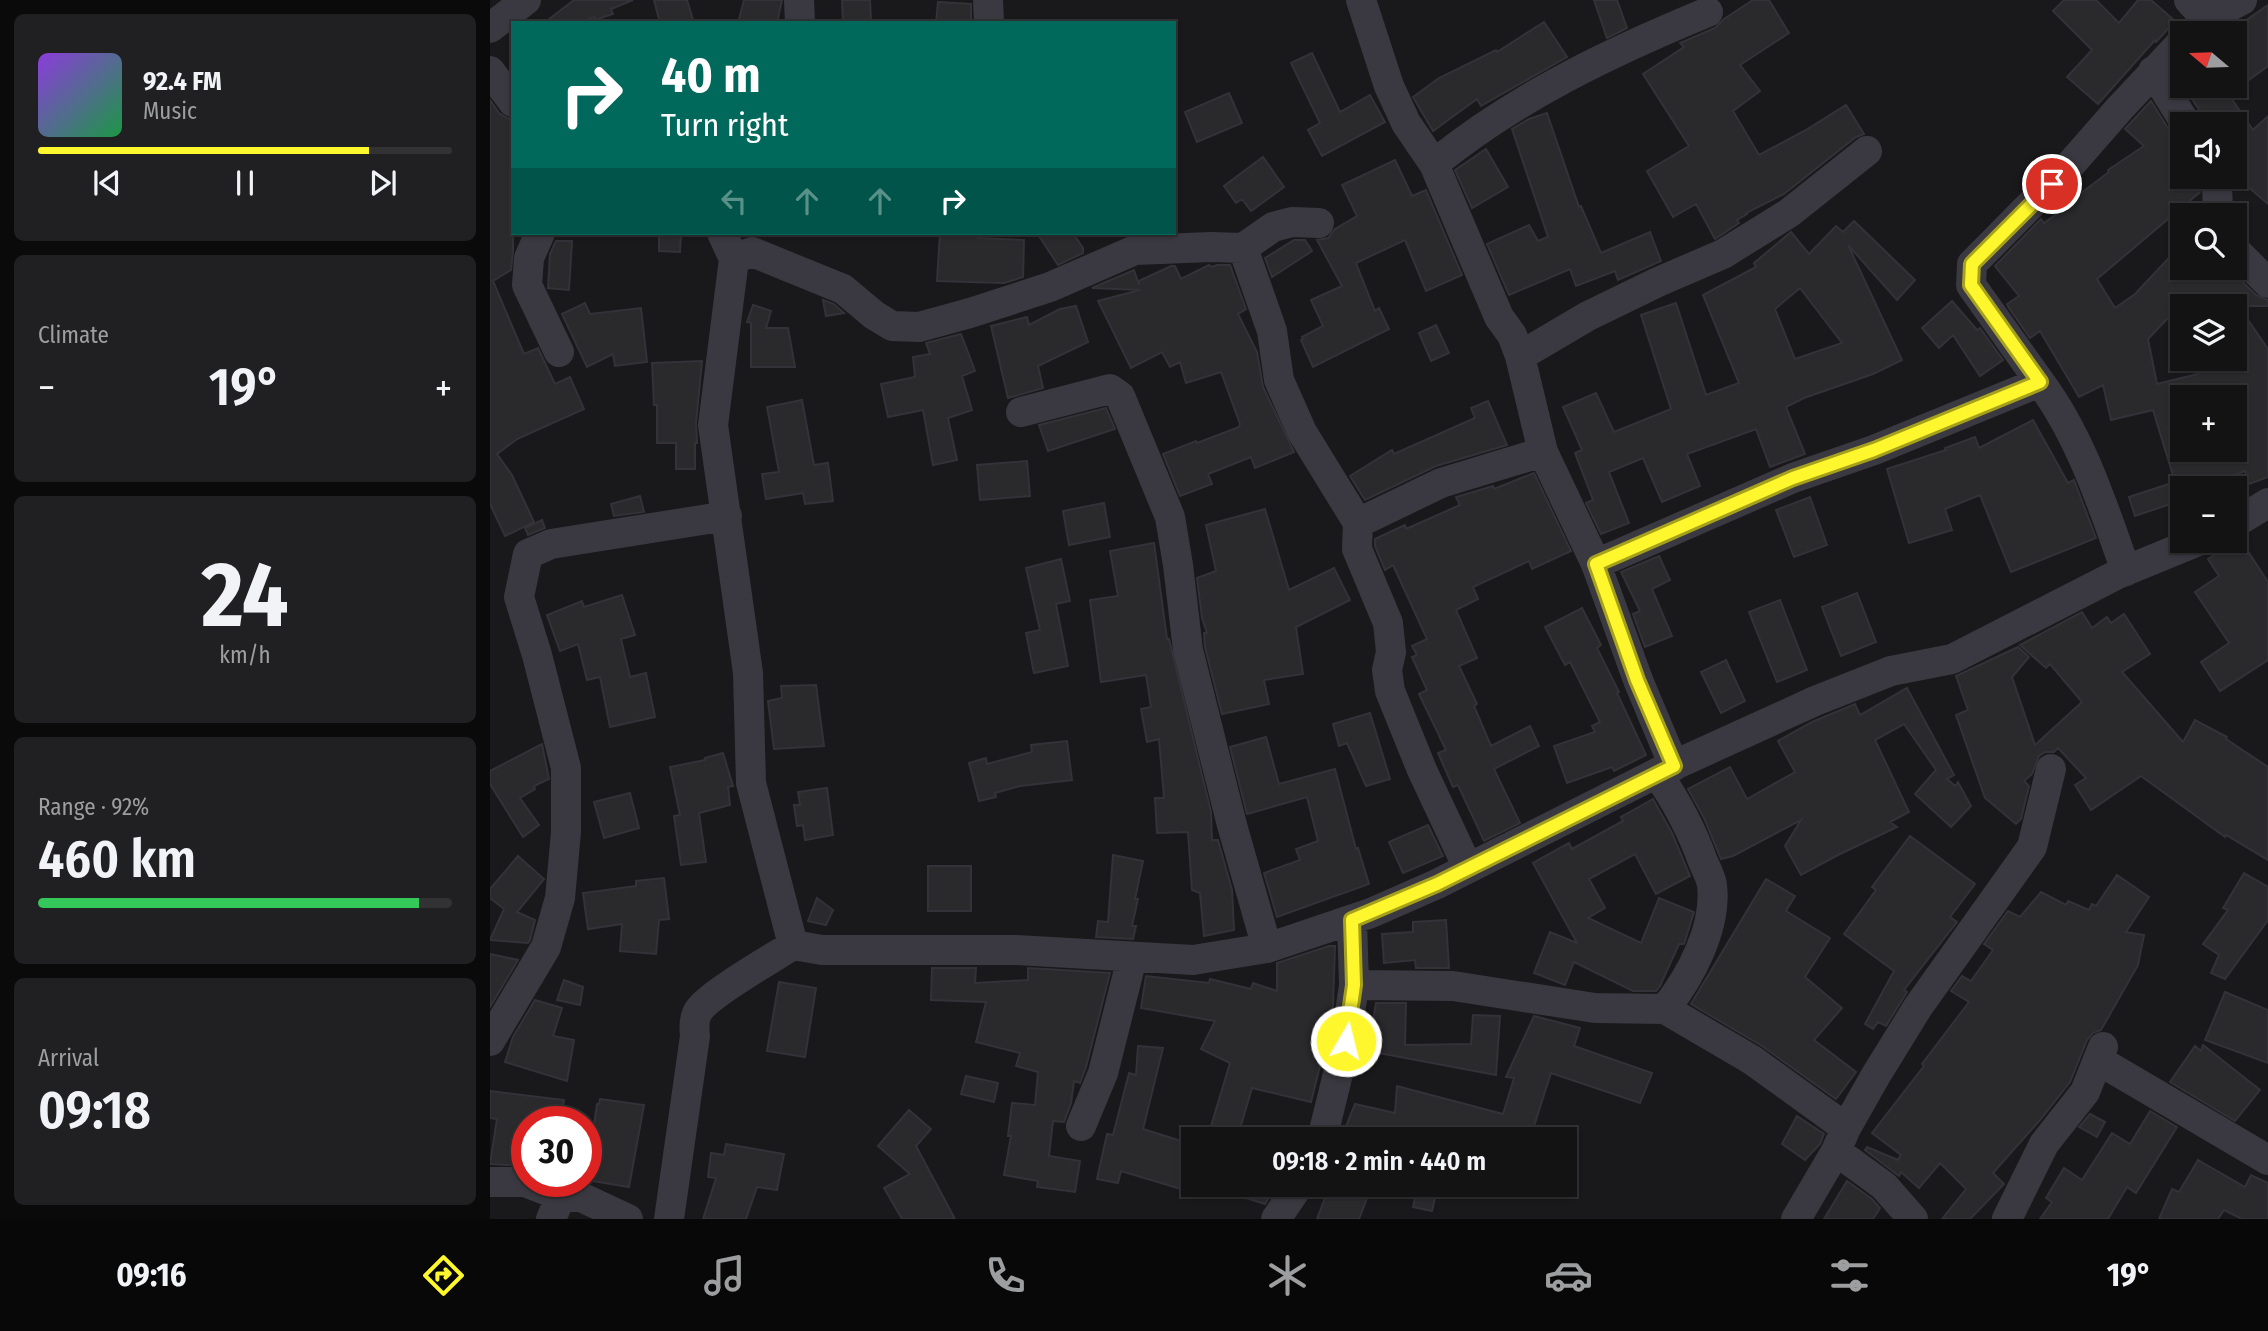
<!DOCTYPE html>
<meta charset="utf-8">
<style>
:root{--surface:#131314;--page:#202022;--text:#f1f3f6;--muted:#9d9ea0;--line:#323234;--accent:#fff72d}
body{margin:0;font-family:"Fira Sans Condensed",sans-serif;background:var(--page);color:var(--text);height:100vh;display:flex;flex-direction:column;font-size:26px;white-space:nowrap}
*{box-sizing:border-box;margin:0}
p{font-size:23px;color:var(--muted)}
.icon{flex:none;width:38px;height:38px;fill:none;stroke:currentColor;stroke-width:2;stroke-linecap:round;stroke-linejoin:round}
.map{position:relative;flex:1;overflow:hidden}
.drawer{display:flex;flex-direction:column;gap:14px;padding:14px;background:#0a0a0b;width:490px}
.drawer>*{flex:none}
.top-card{position:absolute;left:21px;top:21px;width:665px;height:214px;border-radius:0px;box-shadow:0 2px 5px #0004,0 0 0 2px var(--line);background:#00695c;color:#fff;overflow:hidden}
.needle{width:46px;rotate:289deg}
.controls{position:absolute;left:1680px;top:21px;display:grid;gap:14px}
.controls a{display:grid;place-items:center;width:77px;height:77px;border-radius:0px;background:var(--surface);box-shadow:0 2px 5px #0004,0 0 0 2px var(--line);font-size:35px}
.speed{position:absolute;left:21px;top:1106px;display:flex;gap:14px;font-size:35px;font-weight:700;text-align:center}
.speed>*{display:grid;place-content:center;width:91px;height:91px;border-radius:50%;background:var(--surface);box-shadow:0 2px 5px #0004,0 0 0 2px var(--line);line-height:1}
.speed .limit{border:10px solid #d22;background:#fff;color:#111}
.pin{position:absolute;display:grid;place-items:center;width:60px;height:60px;color:#fff;margin:-30px;border:4px solid #fff;border-radius:50%;box-shadow:0 2px 7px #0007}
.me{position:absolute;width:77px;margin:-38px;rotate:8deg;stroke-linejoin:round;filter:drop-shadow(0 0 5px #0008)}
.turn{display:flex;align-items:center;gap:24px;height:147px;padding:0 35px;font-size:32px}
.turn .icon{width:91px;height:91px;stroke-width:2.5}
.turn b{display:block;font-size:49px;line-height:60px}
.lanes{display:flex;align-items:center;height:66px;padding:0 35px;background:#0003;justify-content:center;gap:35px;direction:ltr}
.lanes .off{opacity:.35}
.big{font-size:52px;font-weight:600;line-height:1.1}
.drawer .card{flex:1;display:flex;flex-direction:column;justify-content:center;gap:10px;min-width:0;padding:0 24px;border-radius:10px;background:var(--page)}
.drawer .dial{align-items:center;gap:0}
.dial b{font-size:91px;line-height:1}
.song{display:flex;align-items:center;gap:21px}
.cover{width:84px;height:84px;border-radius:10px;background:linear-gradient(135deg,hsl(270 70% 55%),hsl(140 70% 35%))}
.played{height:7px;border-radius:4px;background:linear-gradient(90deg,var(--accent) 80%,var(--line) 80%)}
.keys{display:flex;justify-content:space-around;direction:ltr}
.heat{display:flex;justify-content:space-between;align-items:center;font-size:38px;direction:ltr}
.charge{height:10px;border-radius:5px;background:linear-gradient(90deg,#34c759 92%,var(--line) 0)}
.trip{position:absolute;left:691px;top:1127px;width:396px;height:70px;border-radius:0px;background:var(--surface);box-shadow:0 2px 5px #0004,0 0 0 2px var(--line);font-weight:600;line-height:70px;text-align:center}
.dock{display:flex;height:112px;justify-content:space-around;align-items:center;background:#080808;color:var(--muted)}
.dock .icon{width:49px;height:49px}
.dock .on{color:var(--accent)}
.dock b{font-size:32px;color:var(--text)}
main{display:flex;flex:1;min-height:0}
.map>svg:first-child{display:block}
</style>
<main>
<section class="drawer">
<div class="card">
<div class="song"><i class="cover"></i><div><b>92.4 FM</b><p>Music</p></div></div>
<div class="played"></div>
<div class="keys"><svg class="icon" aria-label="previous" viewBox="0 0 24 24"><path d="M18 5L8 12l10 7zM5 5v14"/></svg><svg class="icon" aria-label="pause" viewBox="0 0 24 24"><path d="M8 5v14M16 5v14"/></svg><svg class="icon" aria-label="next" viewBox="0 0 24 24"><path d="M6 5l10 7-10 7zM19 5v14"/></svg></div>
</div>
<div class="card"><p>Climate</p>
<div class="heat"><a>−</a><b class="big">19°</b><a>+</a></div>
</div>
<div class="card dial"><b>24</b><p>km/h</p></div>
<div class="card"><p>Range · 92%</p><b class="big">460 km</b><div class="charge"></div></div>
<div class="card"><p>Arrival</p><b class="big">09:18</b></div>
</section>
<div class="map">
<svg width="1778" height="1219" viewBox="0 0 1778 1219">
<rect width="100%" height="100%" fill="#19191b"/>
<!-- building -->
<path fill="#2a292c" stroke="#343238" stroke-width="2" fill-rule="evenodd" d="M84,0h59l-22,9 2,5 -18,6 -1,-3 -14,6h-36z
M164,0h33l7,23h-34z
M254,0h38l-5,23h-39z
M352,0h28l1,23h-28z
M1104,0h23l10,28 -20,10z
M1263,0h16l20,33 -49,32 20,26 -27,20 26,44 47,-25 40,-25 18,29 -8,3 -72,57 -38,19 1,1 -10,6 2,3 -24,16 -19,-35 -23,13 -26,-46 42,-25 -46,-72 41,-27 -4,-4 35,-15 9,-9z
M1574,0h32l23,23 19,-23h13l24,21 -19,21 -1,-2 -57,64 -31,-27 25,-27 -39,-39z
M448,2l33,2v19h-35z
M1778,5v61l-33,24v-62z
M1054,22l23,35 -86,49 -4,-7 -44,32 -20,-34 26,-19 57,-28 1,2z
M822,53l28,59 30,-17 15,27 -63,34 -14,-26 12,-7 -29,-60z
M1693,86h40l30,44 15,-14v88l-22,-19 -4,2 -7,-8v-55h-26z
M739,93l13,30 -45,19 -12,-30z
M0,100l9,13 10,6 4,7v125l-2,19 -18,11 31,73 14,-6 17,36 15,-7 14,32 -67,30 -20,15 15,21 22,47 -29,14 -15,-32z
M1661,101l20,32 11,8v36h16l2,15 -103,87 18,29 20,-14 47,-50v24h46l28,27 12,5v6h-86v32l-13,-21 -21,22 9,45 41,-10 -2,-4 6,-2 -6,-9h39v-29l13,-10 20,29v128l-19,7 -4,-13 -33,13 1,4h-31v12l-47,16 -6,-19 46,-15 -22,-72 -42,10 -8,-35 -24,12 -39,-66 -10,7 -21,-30 -2,-4 12,-8 -24,-30 46,-47 3,4 34,-25 -1,-2 32,-24 -1,-2 36,-24 -19,-17zM1692,397h53v53l-30,10 -3,-10h-20z
M1057,113l32,94 2,-1 20,47 49,-21 11,29 -43,19 -3,-9 -39,15 -6,-17 -61,26 -22,-51 42,-19 9,16 10,-4 -36,-108 17,-10z
M996,149l22,38 -36,21 -17,-38z
M773,157l21,30 -33,24 -9,-12 -6,4 -12,-17z
M905,160l17,36 14,-6 36,85 -36,16 -21,-51 -49,23 19,48 4,-3 10,21 -76,38 -12,-27 2,-1 -1,-2 21,-11 -12,-26 31,-14 -25,-46 11,-2 7,-9 22,-13 -15,-31z
M1364,221l61,59 -18,20 -49,-55 54,115 -29,14 -69,24 -18,9 19,47 -35,13 -14,-38 -69,25 13,32 -38,16 -19,-44 -34,14 20,51 -28,11 -15,-31 7,-3 -18,-47 7,-3 -19,-43 33,-14 18,39 57,-23 -30,-94 35,-12 30,92 33,-12 -36,-88 53,-28 -2,-4 37,-31 18,22 27,-28 7,6zM1310,288l42,55 -47,16 -20,-50z
M169,233h22l-1,19 -21,-1z
M450,233h38v5l46,2 -1,37 -19,6 -67,-2z
M547,233h36l10,15v5l-25,12z
M804,240h11l7,11 -40,26 -7,-19z
M66,241h16l-3,49 -21,-2 2,-34z
M719,265l3,2 5,-2h13l16,44 -8,5 19,38 6,35 31,65 -39,16 -4,-11 -43,17 4,10 -32,12 -17,-42 33,-13 1,2 42,-16 1,-3 -19,-52 -35,11 -6,-21 -10,5 -8,-15 -31,16 -33,-67 42,-11 -48,-2 42,-18 5,15v-4l32,-15h4l6,13z
M333,300l11,4 10,9 -18,3z
M1462,301l25,29 3,-2 23,32 -23,16 -27,-41 -14,13 -17,-20z
M95,303l5,11 51,-6 6,54 -32,4 -2,-12 -26,13 -25,-53z
M263,305l18,6 -5,17h22l7,39h-44v-44l-4,-1z
M586,306l12,36 -50,24 5,22 -35,10 -17,-72 36,-9 2,8 31,-16z
M946,325l13,28 -18,8 -12,-28z
M471,334l14,37 -13,5 10,34 -24,8 9,42 -24,5 -10,-55 -35,7 -7,-33 34,-7 -2,-20 17,-3 -4,-11z
M212,361l-6,62 1,20h-2v26h-19v-26h-19v-38h-3l-2,-42z
M312,400l12,65 14,-2 5,38 -28,3 -2,-11 -37,6 -4,-25 17,-2 -12,-65z
M998,401l19,44 -71,21 -71,34 -15,-24 42,-26 2,4 81,-36 -4,-10z
M616,408l9,21 -67,22 -9,-26z
M1543,420l35,63 6,-3 22,58 -85,34 -31,-77 -35,14 7,21 -43,13 -22,-74 59,-19 -1,-2 30,-11 4,11z
M537,461l3,35 -50,4 -3,-35z
M1044,473l37,78 -39,18 -3,-8 -56,26 5,12 -22,11 21,48 -18,8 18,38 -3,2 17,40 39,-20 9,20 -45,23 26,54 -36,18 -26,-56 -5,2 -15,-34 8,-3 -27,-56 8,-4 -15,-33 5,-2 -5,-9 15,-7 -34,-74 -8,5 -10,-24v-7l30,-14 1,4 54,-24 -4,-8 37,-11 1,3z
M150,496l4,16 -30,4 -3,-12z
M1320,497l17,48 -33,12 -18,-47z
M614,503l6,34 -41,8 -6,-34z
M775,509l24,81 45,-22 16,32 -54,27 7,47 -39,6 5,24 -47,10 -17,-67 -1,-14h3l-5,-15 -5,-40 19,-7 -10,-46z
M52,520l3,8 -17,7 -3,-7z
M1750,539l28,43v78l-48,31 -19,-29 28,-19 -34,-51 24,-16 -11,-17z
M664,543l13,96h2l42,173 1,28h6l14,50 2,40 -30,6 -4,-43 -8,-3 -4,-58 -31,1 -2,-35h9l-5,-59 -12,3 -6,-33 10,-2 -5,-32 -45,7 -11,-82 28,-4 -8,-45z
M1169,556l11,24 -18,9 20,47 -27,11 -12,-33 7,-3 -19,-39z
M571,559l9,42 -14,3 12,62 -34,7 -8,-40 14,-3 -14,-62z
M1367,593l19,49 -35,14 -19,-49z
M132,595l13,40 -14,4 9,38 16,-4 9,44 -45,10 -10,-50 -13,3 -9,-36 -18,7 -13,-36 35,-14 2,6z
M1290,600l27,70 -30,12 -28,-70z
M1092,608l19,37 -4,3 22,44 -2,1 29,62 -32,16 -2,-4 -45,16 -13,-37 41,-14 -3,-6 8,-4 -30,-60 -5,3 -20,-38z
M1592,612l10,16 15,-11 4,6 13,-9 26,40 -28,18 61,70 12,-22 32,17 -1,2 42,28v93l-42,-25 -1,2 -84,-61 -50,34 -16,-25 11,-7 -28,-30 -4,4h-9l-6,4 -7,18 -8,7 5,5 -8,33 -5,5 -31,-26 -29,-83 12,-5 -12,-34 62,-29 11,10 -17,20 23,68 47,-43 -32,-38 -4,4 -26,-23z
M1236,660l19,41 -24,12 -20,-41z
M326,685l8,61 -50,3 -6,-48 14,-3 -1,-12z
M1417,688l47,87 -7,4 8,7 3,-4 13,24 -20,21 -36,-33 21,-24 -32,-46 -29,16 34,72 -19,10 7,5 -59,28 -37,20 -16,-29 16,-26 -68,36 -12,3 -17,-41 -16,-29 42,-22 17,32 48,-27 -17,-31 34,-19 43,-18 5,11z
M880,713l20,66 -24,7 -19,-43 -8,3 -6,-22z
M776,737l13,47 56,-15 21,80 2,-1 11,36 -92,33 -13,-44 36,-13 -4,-11 22,-8 -11,-44 -60,17 -17,-67z
M577,741l5,39 -52,6 -25,7 1,4 -17,4 -10,-38 17,-5 1,6 45,-12 -1,-7z
M52,744l7,35 -15,7 1,3 -15,9 19,27 -16,12 -33,-53v-13z
M233,753l10,33 -5,1 2,18 -31,8 7,49 -25,3 -7,-49 6,-1 -10,-48 35,-7v-2z
M337,788l6,47 -28,5 -2,-15 -6,1 -3,-21h6l-2,-13z
M140,793l9,35 -35,10 -10,-36z
M1163,799l19,34 18,43 -34,18 -21,-40 -46,25 16,29 -17,10 53,25 18,-45 35,14 -10,32h-5l-19,42 -4,5h-23l-59,-29 -9,23 -31,-12 16,-41 27,11 -44,-80 36,-20 3,6 51,-28 -2,-4z
M938,825l15,31 -40,17 -14,-31z
M1420,836l65,48 -25,33 7,5 -53,68 3,2 -21,34 -8,-4 -5,7 -8,-5 29,-53 -50,-37 32,-44 -4,-3z
M623,855l30,6 -8,38h3l-6,27h4l-3,13 -37,-2 2,-16 10,1z
M28,856l26,23 -27,33 18,8 -5,20 -2,3 -38,-3 14,-31 -14,-11v-9z
M438,866h43v45h-43z
M1754,873l24,14v33l-43,59 -14,-6 8,-18 -16,-11 25,-34 -5,-2z
M1627,875l32,22 -23,35 18,3 -6,30 -37,65 -8,3 -6,7 -17,42 -30,38 -47,53 11,11 -34,35h-28l24,-30 -26,-26 -21,25 -18,-16 -2,4 -34,-26 2,-3 31,13 3,-5 -29,-22 52,-67 -2,-2 47,-62 -18,-11 11,-15 9,5 22,-31 -9,-6 24,-33 12,6 21,-25 25,13 2,-4 21,9 3,-6 4,2z
M174,878l5,41 -10,1 -3,34 -36,-3 2,-27 -34,5 -5,-36 53,-7v-5z
M1276,879l29,17 -9,15 44,27 -25,39 37,31 -28,32 42,32 -20,27 -74,-53 -71,-42z
M327,898l16,12 -7,15 -18,-4z
M956,920l3,48h-33l-1,-8 -31,3 -2,-29 31,-2v-10z
M839,946h6l-2,61 -12,38 4,1 -14,56 -59,-14 -15,51h-17l-12,-3 22,-73 -29,-14 14,-28 -74,-13 5,-32 63,7 1,-4 41,10 2,-6 24,8v-28z
M0,954l28,6 -28,47z
M442,968h44l-1,15 53,-3v-12l82,5 -24,94 -6,16 -6,-2 -3,22 -7,19 -11,-1 -4,35 31,5 -5,31 -38,-5 1,-6 -34,-6 7,-39h-3l4,-33 23,2 3,-33 -22,-6 4,-13 -44,-11 10,-40 -55,-2z
M74,980l19,7 -3,18 -23,-5z
M289,982l37,6 -11,69 -38,-6z
M1735,992l43,18v53l-63,-23z
M45,1000l27,8 -9,28 21,4 -7,41 -62,-19 8,-25z
M886,1003h30l-1,42 66,-1 2,-29 27,1 -4,59 -128,-24z
M1044,1016l46,12 -6,18 78,27 -12,30 -89,-30 -17,53 30,13h-136l-36,-9 -2,3 -23,-6 -5,12h-21l14,-35 40,9 2,-27 106,28 11,-36 -8,-1z
M1713,1045l57,45 -25,31 -65,-39 25,-36 6,5z
M648,1046l25,2 -20,81 51,16v48l-73,-22 -3,12 -21,-4 10,-45 6,1 16,-62 7,2z
M476,1076l32,7 -4,19 -33,-8z
M0,1091l74,9 -4,22h-33v29l-14,-2 -1,16 -22,-1 7,-45 -7,-1z
M110,1099l44,6 -15,82 -43,-7 11,-76h2z
M419,1110l22,19 -15,17 39,73h-53l-18,-31 26,-14 -32,-28z
M1660,1111l27,16 -41,66 -9,-6 -19,32h-68l12,-17 -6,-4 18,-30 18,12 30,-47 18,11z
M1600,1114l15,8 -8,15 -18,-10z
M1307,1116l27,18 -4,10 -15,16 -23,-16z
M236,1144l58,10 -7,36 -20,-3 -11,32h-43l13,-41 -8,-1 3,-24 13,2z
M1708,1160l47,27 6,-12 17,8v36h-26l-18,-9 -6,9h-59l13,-30 7,3z
M1357,1181l25,18 8,9 -7,11h-49z
M728,1185h59l-12,19 -47,-15z
M840,1185h42l-13,34h-42z
M928,1185h20l-6,26 -19,-4z"/>
<g fill="none" stroke-linecap="round" stroke-linejoin="round">
<!-- minor -->
<path stroke="#3a3941" stroke-width="30" d="M309,0l1,23
M498,0l1,23
M871,0l28,86 17,37 28,41c82,-67 177,-112 274,-152
M1699,0l17,19
M0,28l36,-28
M1701,33l15,-14 36,-19
M0,71l23,31
M1663,71l33,53
M944,164l65,153 13,18 8,21 23,96 53,112 42,116 36,86
M1725,177l2,5 1,33
M50,233l-11,25 -2,27 32,67
M232,233l12,26 -21,166 35,248 3,110 42,162
M753,248l29,83 7,49 23,52 56,91 -1,26 31,74 3,29 -4,18 3,21 32,79 46,98
M1745,250l33,33
M244,259l18,-7 91,37 31,26 18,11 27,1 51,-14 80,-26 85,-37 76,-3 32,1 30,-21 19,-5 27,1
M1030,356l68,-40 70,-34 65,-28 66,-41 78,-62
M1550,382l-69,-97 1,-21 99,-100 49,-56 62,-66
M531,412l89,-23 10,7 50,121 8,48 10,85 44,175 35,123
M868,523l83,-40 102,-31
M1745,523l33,-20
M1106,564l197,-86 81,-28 166,-68c41,55 63,124 86,189
M1167,773c19,28 34,55 45,86 3,8 9,18 10,26 5,42 -21,91 -47,124
M864,985l99,1 142,22 70,1 87,51 94,68
M0,1041l56,-94 14,-49 6,-66v-64l-29,-113 -18,-58 9,-43 23,-10 176,-28
M1608,1060l170,100
M591,1126l22,-53 29,-115
M832,1139l24,-98 8,-56 -2,-65
M1346,1151l48,35 29,33
M0,1182h35l36,14 20,1 47,22
M61,1219l10,-23
M179,1219l26,-183c-1,-8 -1,-19 4,-26 12,-17 74,-52 94,-65l29,5h194l177,10 74,-12 104,-35 66,-29 220,-111 158,-72 76,-30 61,-12 168,-86 78,-32
M786,1219l23,-34
M1306,1219l40,-68 10,-23 30,-53 42,-68 114,-160 19,-78
M1517,1219l37,-75 41,-52 18,-45"/>
</g>
<g fill="none" stroke-linecap="round" stroke-linejoin="round">
<defs>
<path id="route" d="M856,1041l8,-56 -2,-65 85,-36 237,-118 -37,-86 -41,-116 197,-86 81,-28 166,-68 -69,-97 1,-21 80,-80"/>
</defs>
<!-- route casing -->
<use href="#route" stroke="#a6a11d" stroke-width="18"/>
<!-- route -->
<use href="#route" stroke="#fff72d" stroke-width="12"/>
</g>
</svg>
<div class="controls">
<a><svg class="needle" viewBox="-14 -14 28 28"><path d="M0-13l5 13h-10z" fill="#e53935"/><path d="M0 13l5-13h-10z" fill="#9d9ea0"/></svg></a>
<a><svg class="icon" aria-label="sound" viewBox="0 0 24 24"><path d="M4 9h4l5-4v14l-5-4H4zM17 9q2 3 0 6"/></svg></a>
<a><svg class="icon" aria-label="search" viewBox="0 0 24 24"><circle cx="10" cy="10" r="6"/><path d="M15 15l6 6"/></svg></a>
<a><svg class="icon" aria-label="layers" viewBox="0 0 24 24"><path d="M12 4l9 5-9 5-9-5zM3 14l9 5 9-5"/></svg></a>
<a>+</a>
<a>−</a>
</div>
<div class="speed"><div class="limit">30</div></div>
<div class="pin" style="left:1562px;top:184px;background:#d93025"><svg class="icon" aria-label="arrive" viewBox="0 0 24 24"><path d="M6 21V4h12l-3 4 3 4H6"/></svg></div>
<svg class="me" style="left:856px;top:1041px" viewBox="-20 -20 40 40"><circle r="17" fill="#fff72d" stroke="#fff" stroke-width="3"/><path d="M0-11L8 9 0 5-8 9z" fill="#fff"/></svg>
<div class="trip">09:18 · 2 min · 440 m</div>
<div class="top-card">
<div class="turn"><svg class="icon" aria-label="right" viewBox="0 0 24 24"><path d="M7 20v-9h11M14 6l5 5-5 5"/></svg><div><b>40 m</b>Turn right</div></div>
<div class="lanes"><svg class="icon off" aria-label="left" viewBox="0 0 24 24"><path d="M17 20v-9H6M10 6l-5 5 5 5"/></svg><svg class="icon off" aria-label="ahead" viewBox="0 0 24 24"><path d="M12 20V5M6 11l6-6 6 6"/></svg><svg class="icon off" aria-label="ahead" viewBox="0 0 24 24"><path d="M12 20V5M6 11l6-6 6 6"/></svg><svg class="icon" aria-label="right" viewBox="0 0 24 24"><path d="M7 20v-9h11M14 6l5 5-5 5"/></svg></div>
</div>
</div>
</main>
<nav class="dock">
<b>09:16</b>
<svg class="icon on" aria-label="directions" viewBox="0 0 24 24"><path d="M12 3l9 9-9 9-9-9zM9 14v-3h6M13 9l2 2-2 2"/></svg>
<svg class="icon" aria-label="music" viewBox="0 0 24 24"><path d="M9 18V5l10-2v13"/><circle cx="6" cy="18" r="3"/><circle cx="16" cy="16" r="3"/></svg>
<svg class="icon" aria-label="phone" viewBox="0 0 24 24"><path d="M5 4h4l2 5-3 2q2 4 5 5l2-3 5 2v4C11 20 4 13 5 4z"/></svg>
<svg class="icon" aria-label="climate" viewBox="0 0 24 24"><path d="M12 3v18M4 7l16 10M4 17L20 7"/></svg>
<svg class="icon" aria-label="car" viewBox="0 0 24 24"><path d="M5 17H2v-5l4-1 3-4h7l3 4 3 1v5h-3M9 17h6M6 11h13"/><circle cx="7" cy="17" r="2"/><circle cx="17" cy="17" r="2"/></svg>
<svg class="icon" aria-label="filters" viewBox="0 0 24 24"><path d="M4 7h16M4 17h16"/><circle cx="9" cy="7" r="2"/><circle cx="15" cy="17" r="2"/></svg>
<b>19°</b>
</nav>
